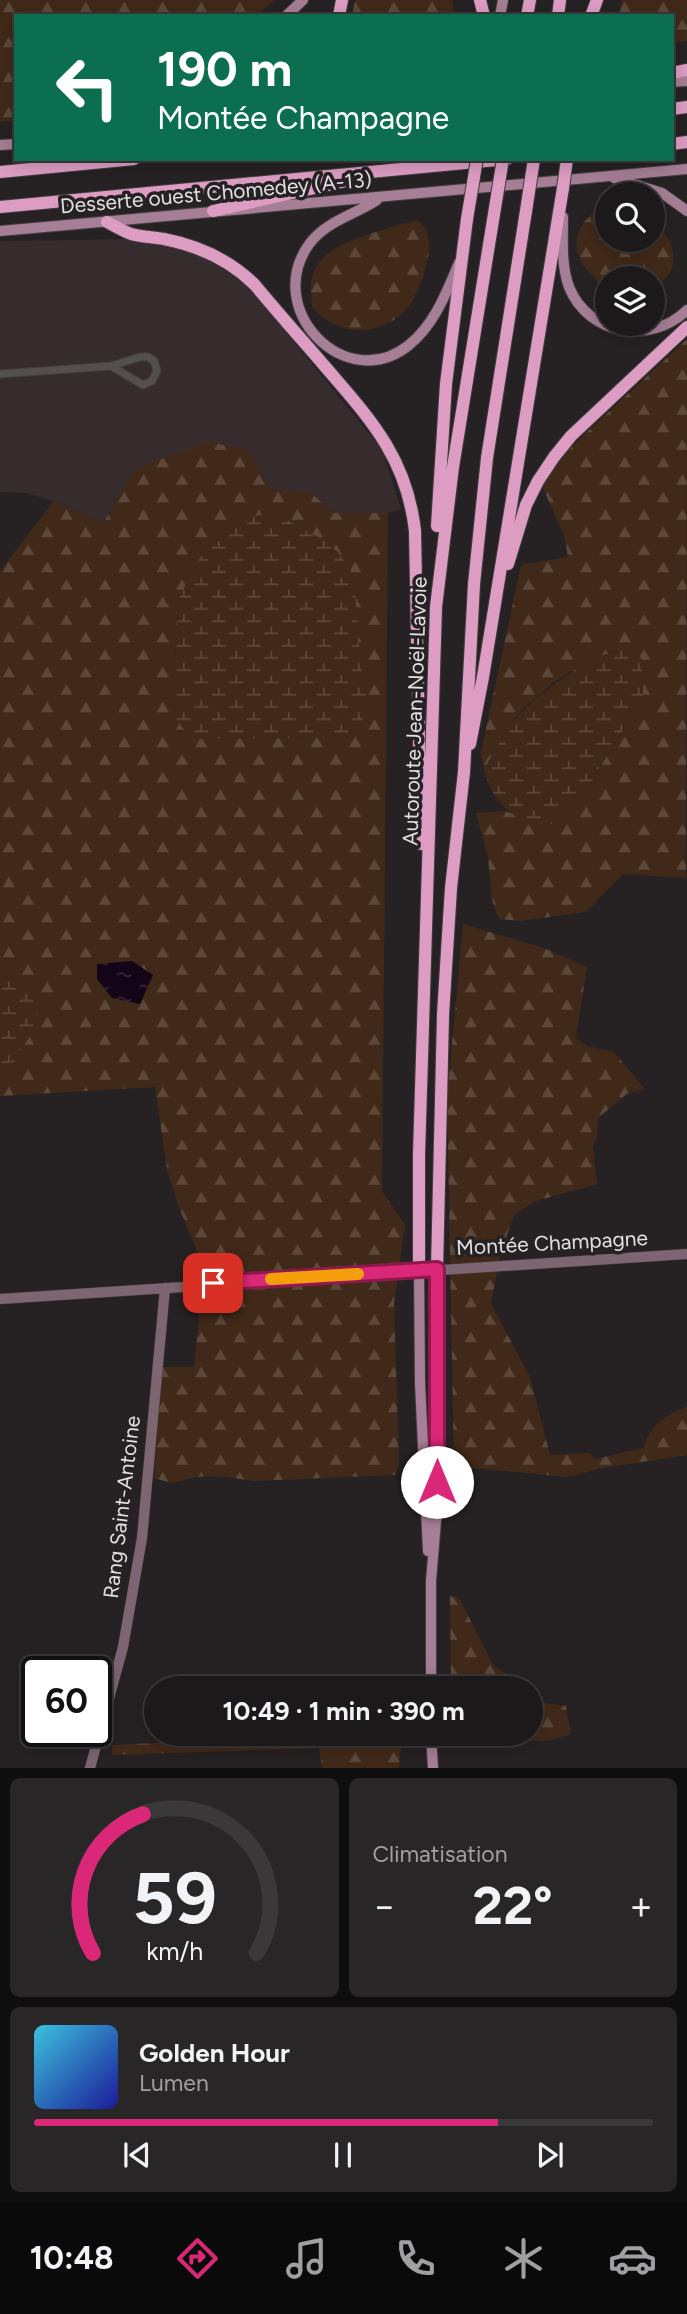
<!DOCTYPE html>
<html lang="fr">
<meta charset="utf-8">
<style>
:root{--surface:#1c191a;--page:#292627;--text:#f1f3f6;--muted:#a0a0a2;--line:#3a3839;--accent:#db2777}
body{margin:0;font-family:Figtree,sans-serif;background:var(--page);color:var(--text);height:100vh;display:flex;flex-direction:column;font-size:26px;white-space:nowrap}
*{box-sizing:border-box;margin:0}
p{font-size:23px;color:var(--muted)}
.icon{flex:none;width:38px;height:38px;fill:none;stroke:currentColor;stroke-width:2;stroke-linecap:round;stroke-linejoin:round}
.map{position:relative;height:1768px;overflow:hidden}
.details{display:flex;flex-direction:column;gap:10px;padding:10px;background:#0f0e0e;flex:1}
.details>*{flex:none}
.banner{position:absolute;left:14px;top:14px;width:660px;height:147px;border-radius:0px;box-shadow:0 4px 18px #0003,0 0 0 2px var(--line);background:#0b6e4f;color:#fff;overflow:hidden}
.buttons{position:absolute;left:595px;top:182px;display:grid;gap:14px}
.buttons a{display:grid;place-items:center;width:70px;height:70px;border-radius:50%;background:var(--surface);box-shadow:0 4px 18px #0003,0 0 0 2px var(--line);font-size:35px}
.speed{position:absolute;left:21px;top:1656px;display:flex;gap:14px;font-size:35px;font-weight:700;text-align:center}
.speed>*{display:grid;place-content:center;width:91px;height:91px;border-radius:50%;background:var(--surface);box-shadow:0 4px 18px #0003,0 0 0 2px var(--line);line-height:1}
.speed .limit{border:4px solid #111;border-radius:10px;background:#fff;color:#111}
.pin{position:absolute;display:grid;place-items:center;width:60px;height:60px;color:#fff;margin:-30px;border-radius:14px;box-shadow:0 4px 10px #0006}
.me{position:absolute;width:77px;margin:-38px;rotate:0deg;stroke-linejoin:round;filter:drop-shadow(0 0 5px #0008)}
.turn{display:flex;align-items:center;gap:24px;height:147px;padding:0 28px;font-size:32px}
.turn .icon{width:91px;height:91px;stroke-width:2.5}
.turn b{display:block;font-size:49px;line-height:60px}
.big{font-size:52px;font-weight:700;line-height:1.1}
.details .card{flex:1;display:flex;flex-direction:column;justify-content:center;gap:10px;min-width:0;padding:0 24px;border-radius:10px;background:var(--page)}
.details .dial{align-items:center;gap:0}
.dial svg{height:182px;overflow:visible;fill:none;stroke:var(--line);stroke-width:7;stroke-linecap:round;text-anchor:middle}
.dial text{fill:var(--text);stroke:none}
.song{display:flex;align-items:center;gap:21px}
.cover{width:84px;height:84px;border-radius:10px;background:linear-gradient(135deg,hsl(190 70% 55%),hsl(240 70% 35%))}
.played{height:7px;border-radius:4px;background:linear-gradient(90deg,var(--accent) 75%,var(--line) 75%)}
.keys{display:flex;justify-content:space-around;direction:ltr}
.heat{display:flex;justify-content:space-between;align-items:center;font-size:38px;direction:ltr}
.details .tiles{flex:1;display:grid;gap:10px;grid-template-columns:1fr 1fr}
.card:last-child{grid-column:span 2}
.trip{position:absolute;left:144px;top:1676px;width:399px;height:70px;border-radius:35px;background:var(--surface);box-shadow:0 4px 18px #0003,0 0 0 2px var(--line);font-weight:700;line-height:70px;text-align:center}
.dock{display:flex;height:112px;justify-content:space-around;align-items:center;background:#0b0a0a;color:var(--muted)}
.dock .icon{width:49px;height:49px}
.dock .on{color:var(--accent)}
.dock b{font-size:32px;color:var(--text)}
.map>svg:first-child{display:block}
</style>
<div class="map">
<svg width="687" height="1768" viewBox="0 0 687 1768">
<defs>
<pattern id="forest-firs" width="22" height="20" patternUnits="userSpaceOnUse" patternTransform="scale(1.75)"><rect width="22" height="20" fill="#412919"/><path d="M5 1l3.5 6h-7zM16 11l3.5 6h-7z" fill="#5c483a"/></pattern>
<pattern id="wetland-marsh" width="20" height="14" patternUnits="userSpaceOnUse" patternTransform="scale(1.75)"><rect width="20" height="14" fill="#412919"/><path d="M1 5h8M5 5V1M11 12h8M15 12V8" fill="none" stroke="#5c483a"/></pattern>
<pattern id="water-ripples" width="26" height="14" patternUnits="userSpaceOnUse" patternTransform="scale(1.75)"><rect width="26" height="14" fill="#130418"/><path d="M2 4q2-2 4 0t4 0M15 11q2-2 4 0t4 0" fill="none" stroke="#352839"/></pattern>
</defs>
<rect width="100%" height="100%" fill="#262122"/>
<!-- built -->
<path fill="#362b2d" d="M135,239l63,13 43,26 141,171 19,60 -13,4h-54l-23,-20 -41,-3 -20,-40 -114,18 -33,55 -49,-22 -28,-8 -26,-1v-251z"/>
<!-- forest -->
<path fill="url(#forest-firs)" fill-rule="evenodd" d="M0,0h274l-17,16h-241v104l-16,2z
M355,0h97l2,16h-102z
M622,0h65v41l-15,2v-27h-53z
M607,208v32h46v-19c23,16 31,53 0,66v-9h-46v10c-13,-8 -28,-23 -30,-39 -3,-20 12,-38 30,-41z
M418,221c25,15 2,75 -15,92 -12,10 -24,16 -39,17 -23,1 -37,-7 -52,-23 -1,-12 -3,-27 3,-38 14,-27 63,-37 90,-46z
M687,339l-1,539 -63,-4 -37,38 -66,9 -21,-2 -7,-19 -4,-42 -12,-45 29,-2 42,15c12,-5 15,-13 24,-22 12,-12 18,-12 24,-29l48,-76 -1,-29 3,-7c-7,-4 -18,-11 -25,-11 -33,0 -93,48 -112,75 -9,13 -16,29 -24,43l-3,-18 40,-187 47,-8 -4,-22 -22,-49 30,-40z
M208,442l42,8 20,40 41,3 23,20h54l-6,678 23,34 -11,78 5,162 -3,10 -143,6c-18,-3 -38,-6 -56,-4 -23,4 -18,9 -43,1l8,-111h32l10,-100 -24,-57 -13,-40 -12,-83 -155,9v-21l11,-14 -3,-84 -8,-2v-404l54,-70 49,22 33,-55zM179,598l181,63 8,43 -19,31 -16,2 -133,2 -25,-23 -1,-36z
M463,924l81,24 43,19 -11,71 11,8 27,6 31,37 -18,5 -29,24 -1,18 -4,11 4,37 -61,17 -22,14 -14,40 -9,49 39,73 20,78 39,-2 6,6 49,-11c4,-22 23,-34 43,-41v48l-84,13 -36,9 -113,-11 -7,-369z
M450,1596l9,2 35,68 30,17 4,6h-77z
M530,1692l7,10 29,4 5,28 -25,7 -92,-4v-3h76z
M368,1734h34l-3,34h-77l-3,-20 -207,7v-10z"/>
<!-- wetland -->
<path fill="url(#wetland-marsh)" d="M260,515l25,4 33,18 20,15 16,24 6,85 8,43 -8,23 -11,8 -16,2 -133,2 -15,-8 -10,-15 -1,-36 5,-82 20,-39 34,-38z
M622,651l14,1 9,11 -3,7 1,29 -48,75c-6,18 -12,18 -24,30 -9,9 -12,17 -24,22 -34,-3 -55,-25 -63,-56l25,-45 25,-25 45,-34 21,-10z
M0,975c10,2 17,8 25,14 33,27 -8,64 -25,86z"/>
<!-- water -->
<path fill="url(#water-ripples)" d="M132,961l21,14 -13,29 -28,-6 -15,-19v-15z"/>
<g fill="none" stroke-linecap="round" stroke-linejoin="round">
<defs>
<path id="street" d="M0,374l111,-8 29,-9h8l6,4 3,10 -5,10 -9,4 -32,-19"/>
<path id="secondary" d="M0,1299l687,-45
M90,1768l33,-121 19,-109 23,-250"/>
<path id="primary" d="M286,16l17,-16
M500,16l3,-16
M672,82l15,-1
M0,145l16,-1
M614,178l48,15 25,18
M377,200c-23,15 -50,21 -67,43 -49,66 36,153 99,102 26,-21 37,-52 50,-82
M563,217c0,23 -2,48 6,70 20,49 82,58 118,23
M0,231l687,-62
M419,1270l1,113 8,168
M431,1689v-108l6,-72v-240
M431,1734l2,34"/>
<path id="highway" d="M480,0l4,16
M339,16l3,-16
M527,16l3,-16
M558,16l2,-16
M591,16l6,-16
M672,73l15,-3
M672,109l15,-2
M672,144l15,-2
M0,172l134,-13
M0,207l507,-48
M213,211l137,-31
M107,222c8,4 16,9 24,12 10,3 22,3 33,5 35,7 65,20 91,46 24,29 49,57 73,85 45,52 79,90 87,161l6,313
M437,526l9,-142 21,-165
M508,564l18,-59 12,-24 16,-24 17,-21 116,-109
M470,744l13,-67 80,-489
M437,1269l6,-254 8,-127 13,-116 10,-188 13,-126 39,-247
M419,1270v-116l17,-547 17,-140 41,-253"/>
</defs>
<!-- street casing -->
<use href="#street" stroke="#423e3f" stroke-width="9"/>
<!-- secondary casing -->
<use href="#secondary" stroke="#423e3f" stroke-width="11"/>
<!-- primary casing -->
<use href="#primary" stroke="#423e3f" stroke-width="12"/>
<!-- highway casing -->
<use href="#highway" stroke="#423e3f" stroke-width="14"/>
<!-- street -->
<use href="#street" stroke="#544f4f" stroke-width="7"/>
<!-- secondary -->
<use href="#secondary" stroke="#7d6672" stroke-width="10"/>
<!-- primary -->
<use href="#primary" stroke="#a67e95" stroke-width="10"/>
<!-- highway -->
<use href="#highway" stroke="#dd9dc3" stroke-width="12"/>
<defs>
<path id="highway-bridge" d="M563,188l4,-29
M526,211l8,-52
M494,214l9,-55
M467,219l10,-60"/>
</defs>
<!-- highway-bridge casing -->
<use href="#highway-bridge" stroke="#423e3f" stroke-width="14" stroke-linecap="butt"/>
<!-- highway-bridge -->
<use href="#highway-bridge" stroke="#dd9dc3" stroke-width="12"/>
</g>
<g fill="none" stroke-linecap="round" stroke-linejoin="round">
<defs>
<path id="route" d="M213,1283l224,-14v213"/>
</defs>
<!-- route casing -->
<use href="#route" stroke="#8e194d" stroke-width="18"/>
<!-- route -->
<use href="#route" stroke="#db2777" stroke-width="12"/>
<!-- slow -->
<path stroke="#f59e0b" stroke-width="12" d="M271,1279l87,-5"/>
</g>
<g text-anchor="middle" stroke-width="7" stroke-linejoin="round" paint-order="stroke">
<!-- street labels -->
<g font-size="21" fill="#e2dfe0" stroke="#262122">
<text transform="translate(216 193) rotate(-5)" y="7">Desserte ouest Chomedey (A-13)</text>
<text transform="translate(415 711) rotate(-88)" y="7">Autoroute Jean-Noël-Lavoie</text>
<text transform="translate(552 1243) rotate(-3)" y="7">Montée Champagne</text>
<text transform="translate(122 1507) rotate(-83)" y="7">Rang Saint-Antoine</text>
</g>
</g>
</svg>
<div class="buttons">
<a><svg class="icon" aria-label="search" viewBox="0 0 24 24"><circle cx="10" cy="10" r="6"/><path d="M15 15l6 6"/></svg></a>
<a><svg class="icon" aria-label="layers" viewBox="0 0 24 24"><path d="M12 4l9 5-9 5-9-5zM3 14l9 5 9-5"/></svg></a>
</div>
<div class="speed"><div class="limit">60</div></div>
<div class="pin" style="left:213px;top:1283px;background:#d93025"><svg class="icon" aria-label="arrive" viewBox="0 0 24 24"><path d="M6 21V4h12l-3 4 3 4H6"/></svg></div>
<svg class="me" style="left:437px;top:1482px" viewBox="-20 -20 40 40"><circle r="19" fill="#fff"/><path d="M0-13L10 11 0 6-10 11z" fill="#db2777"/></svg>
<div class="trip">10:49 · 1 min · 390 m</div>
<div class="banner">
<div class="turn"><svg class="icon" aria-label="left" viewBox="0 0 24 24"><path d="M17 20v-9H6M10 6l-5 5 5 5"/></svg><div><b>190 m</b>Montée Champagne</div></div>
</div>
</div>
<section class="details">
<div class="tiles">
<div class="card dial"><svg viewBox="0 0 100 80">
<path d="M14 69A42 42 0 1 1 86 69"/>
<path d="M14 69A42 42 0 0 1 36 8" stroke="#db2777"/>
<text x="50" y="56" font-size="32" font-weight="700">59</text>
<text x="50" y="72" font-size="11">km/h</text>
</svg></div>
<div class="card"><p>Climatisation</p>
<div class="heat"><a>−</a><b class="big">22°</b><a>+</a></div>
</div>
<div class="card">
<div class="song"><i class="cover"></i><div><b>Golden Hour</b><p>Lumen</p></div></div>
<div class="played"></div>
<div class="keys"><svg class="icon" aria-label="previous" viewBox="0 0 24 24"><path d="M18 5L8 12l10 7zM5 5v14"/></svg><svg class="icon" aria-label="pause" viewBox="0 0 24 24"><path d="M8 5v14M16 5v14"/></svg><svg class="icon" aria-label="next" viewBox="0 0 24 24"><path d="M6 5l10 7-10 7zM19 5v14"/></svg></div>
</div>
</div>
</section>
<nav class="dock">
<b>10:48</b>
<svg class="icon on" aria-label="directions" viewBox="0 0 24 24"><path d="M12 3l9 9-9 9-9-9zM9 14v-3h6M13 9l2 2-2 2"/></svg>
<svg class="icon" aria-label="music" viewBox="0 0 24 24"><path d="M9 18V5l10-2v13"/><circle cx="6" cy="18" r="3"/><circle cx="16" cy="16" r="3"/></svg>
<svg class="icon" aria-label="phone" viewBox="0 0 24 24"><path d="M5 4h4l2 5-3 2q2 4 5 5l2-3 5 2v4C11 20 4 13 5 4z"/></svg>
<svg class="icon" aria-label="climate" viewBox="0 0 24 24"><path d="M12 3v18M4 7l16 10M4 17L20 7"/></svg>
<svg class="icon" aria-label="car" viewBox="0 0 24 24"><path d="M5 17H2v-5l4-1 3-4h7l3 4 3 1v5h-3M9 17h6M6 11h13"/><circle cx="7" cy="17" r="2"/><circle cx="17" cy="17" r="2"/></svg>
</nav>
